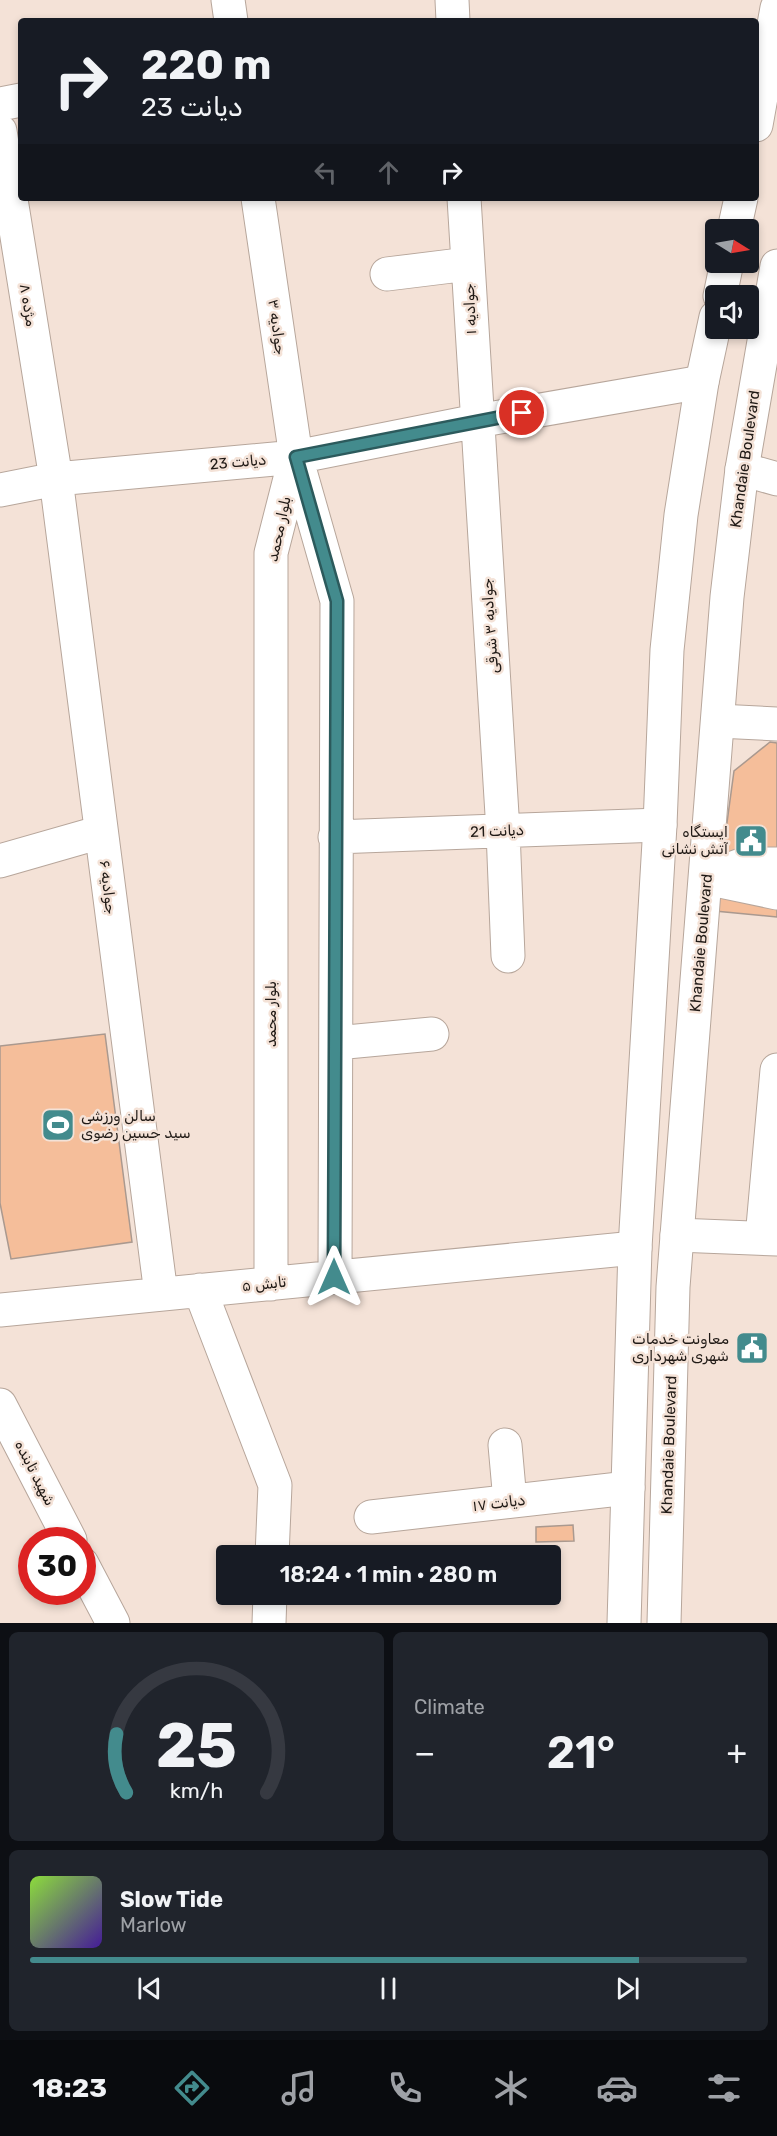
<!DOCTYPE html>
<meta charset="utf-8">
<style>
:root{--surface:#171b24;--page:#20242c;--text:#f1f3f6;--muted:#9ea1a6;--line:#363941;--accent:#438b8d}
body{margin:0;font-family:Rubik,"Noto Sans Arabic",sans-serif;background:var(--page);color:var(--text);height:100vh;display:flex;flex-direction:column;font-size:22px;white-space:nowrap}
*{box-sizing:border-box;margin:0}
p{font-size:20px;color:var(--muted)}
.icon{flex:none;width:33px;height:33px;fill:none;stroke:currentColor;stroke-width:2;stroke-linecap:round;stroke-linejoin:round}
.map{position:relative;height:1623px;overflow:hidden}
.details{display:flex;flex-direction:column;gap:9px;padding:9px;background:#0d0f14;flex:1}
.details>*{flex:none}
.hud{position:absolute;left:18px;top:18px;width:741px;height:183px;border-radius:6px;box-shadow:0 3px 9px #0003;background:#171b24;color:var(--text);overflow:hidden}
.needle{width:39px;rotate:101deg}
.buttons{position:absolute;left:705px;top:219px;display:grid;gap:12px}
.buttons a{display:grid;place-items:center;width:54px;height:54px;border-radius:6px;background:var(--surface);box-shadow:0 3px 9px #0003;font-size:30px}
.speed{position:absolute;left:18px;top:1527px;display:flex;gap:12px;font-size:30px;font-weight:700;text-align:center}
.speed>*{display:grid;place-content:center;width:78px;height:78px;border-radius:50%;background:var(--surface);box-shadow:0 3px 9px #0003;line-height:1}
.speed .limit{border:9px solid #d22;background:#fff;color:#111}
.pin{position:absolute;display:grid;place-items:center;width:51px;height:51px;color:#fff;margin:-26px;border:3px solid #fff;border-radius:50%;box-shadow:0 2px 6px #0007}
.me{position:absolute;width:66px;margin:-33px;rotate:0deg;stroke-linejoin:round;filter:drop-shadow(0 0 4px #0008)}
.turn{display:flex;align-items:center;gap:21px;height:126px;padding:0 24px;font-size:27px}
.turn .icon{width:78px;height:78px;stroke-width:2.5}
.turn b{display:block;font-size:42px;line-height:51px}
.lanes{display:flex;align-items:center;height:57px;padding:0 24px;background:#0003;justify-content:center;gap:30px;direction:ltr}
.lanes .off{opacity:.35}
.big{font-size:45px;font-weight:600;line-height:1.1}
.details .card{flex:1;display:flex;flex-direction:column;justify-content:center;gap:9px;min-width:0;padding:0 21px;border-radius:9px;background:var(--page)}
.details .dial{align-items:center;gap:0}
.dial svg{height:156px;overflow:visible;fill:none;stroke:var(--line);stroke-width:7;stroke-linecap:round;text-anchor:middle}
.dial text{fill:var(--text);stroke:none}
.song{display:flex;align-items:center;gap:18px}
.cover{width:72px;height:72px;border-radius:9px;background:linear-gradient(135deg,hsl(90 70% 55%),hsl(260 70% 35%))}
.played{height:6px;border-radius:3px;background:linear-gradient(90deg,var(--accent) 85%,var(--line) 85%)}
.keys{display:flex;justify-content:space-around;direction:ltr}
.heat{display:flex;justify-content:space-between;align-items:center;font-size:33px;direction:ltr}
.details .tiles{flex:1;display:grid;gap:9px;grid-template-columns:1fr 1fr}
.card:last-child{grid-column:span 2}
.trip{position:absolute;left:216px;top:1545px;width:345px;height:60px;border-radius:6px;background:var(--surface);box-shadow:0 3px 9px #0003;font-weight:600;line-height:60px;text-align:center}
.dock{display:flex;height:96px;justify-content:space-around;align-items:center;background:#090b0e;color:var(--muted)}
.dock .icon{width:42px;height:42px}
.dock .on{color:var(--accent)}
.dock b{font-size:27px;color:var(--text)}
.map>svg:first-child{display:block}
</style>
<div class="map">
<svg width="777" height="1623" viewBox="0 0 777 1623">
<rect width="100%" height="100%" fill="#f4e2d7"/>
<!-- building -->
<path fill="#f5be9a" stroke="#aa998f" stroke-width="1.5" d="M770,742l7,1v174l-62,-6 19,-140z
M105,1034l27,208 -121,17 -11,-56v-157z
M573,1525l1,16 -38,1v-15z"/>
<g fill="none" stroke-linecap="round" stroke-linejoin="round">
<defs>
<path id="minor" d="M228,0l3,21
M452,0l1,21
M0,104l21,-4
M0,131l56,348 105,815
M258,198l38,259 41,144 -2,676
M464,198l39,633 5,125
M387,274l81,-10
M742,469l35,10
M0,490l56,-11 240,-22 181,-36 225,-39
M718,721l59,3
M335,837l325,-12
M0,861l101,-29
M706,878l38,-14h33
M706,878l71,15
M336,1043l96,-9
M677,1235l100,4
M762,1238l15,-168
M271,1284v-731l24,-94
M200,1290l75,195 -3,71
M0,1310l635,-62
M0,1405l70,135
M505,1445l5,56
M371,1517l257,-29
M82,1564l31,59
M269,1623l1,-29"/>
<path id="major" d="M756,125l21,-117
M734,230l7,-32
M720,296l7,-34
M624,1623l11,-375 25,-423 7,-175 14,-135 21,-133 14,-65
M664,1623l9,-336 54,-690 15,-128 35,-203"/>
</defs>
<!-- minor casing -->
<use href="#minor" stroke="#b7a69b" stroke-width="35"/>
<!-- major casing -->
<use href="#major" stroke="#b7a69b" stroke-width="35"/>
<!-- minor -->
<use href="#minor" stroke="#fff" stroke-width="33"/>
<!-- major -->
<use href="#major" stroke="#fff" stroke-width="33"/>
</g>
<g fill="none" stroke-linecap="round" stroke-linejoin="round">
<defs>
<path id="route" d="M334,1277l3,-676 -41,-144 226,-44"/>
</defs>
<!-- route casing -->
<use href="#route" stroke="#2c5a5c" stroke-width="15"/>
<!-- route -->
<use href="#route" stroke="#438b8d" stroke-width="10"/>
</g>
<!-- icons -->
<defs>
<symbol id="civic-square" viewBox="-11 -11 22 22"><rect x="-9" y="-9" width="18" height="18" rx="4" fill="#438b8d" stroke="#f4e2d7"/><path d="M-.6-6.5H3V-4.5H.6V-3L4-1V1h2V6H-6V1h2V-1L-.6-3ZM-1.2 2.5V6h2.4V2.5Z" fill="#fff"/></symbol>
<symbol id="stadium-square" viewBox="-11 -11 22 22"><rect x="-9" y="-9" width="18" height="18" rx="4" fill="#438b8d" stroke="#f4e2d7"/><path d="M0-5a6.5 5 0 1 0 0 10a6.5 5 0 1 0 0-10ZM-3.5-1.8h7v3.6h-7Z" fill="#fff"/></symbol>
</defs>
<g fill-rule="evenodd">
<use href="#civic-square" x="732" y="822" width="38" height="38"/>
<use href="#stadium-square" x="39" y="1106" width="38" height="38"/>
<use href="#civic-square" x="733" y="1329" width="38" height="38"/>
</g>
<g text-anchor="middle" stroke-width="5" stroke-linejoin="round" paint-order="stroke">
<!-- street labels -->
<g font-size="15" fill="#201a16" stroke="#f4e2d7">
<text transform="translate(28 305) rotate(81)" y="5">مژده ۸</text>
<text transform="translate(470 309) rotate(-93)" y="5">جوادیه ۱</text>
<text transform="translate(277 327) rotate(82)" y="5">جوادیه ۳</text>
<text transform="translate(745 459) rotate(-82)" y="5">Khandaie Boulevard</text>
<text transform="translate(238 462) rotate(-5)" y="5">دیانت 23</text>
<text transform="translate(279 529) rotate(-78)" y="5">بلوار محمد</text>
<text transform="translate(490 626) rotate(-94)" y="5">جوادیه ۳ شرقی</text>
<text transform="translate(497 831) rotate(-2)" y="5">دیانت 21</text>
<text transform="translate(108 887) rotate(83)" y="5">جوادیه ۶</text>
<text transform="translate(701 943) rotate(-85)" y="5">Khandaie Boulevard</text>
<text transform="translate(271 1014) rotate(-90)" y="5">بلوار محمد</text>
<text transform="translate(264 1284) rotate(-6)" y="5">تابش ۵</text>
<text transform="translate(669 1445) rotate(-88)" y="5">Khandaie Boulevard</text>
<text transform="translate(35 1473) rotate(63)" y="5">شهید تابنده</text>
<text transform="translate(499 1503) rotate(-7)" y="5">دیانت ۱۷</text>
</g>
<!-- poi labels -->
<g font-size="15" fill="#201a16" stroke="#f4e2d7" text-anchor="end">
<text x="728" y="837">ایستگاه<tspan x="728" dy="17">آتش نشانی</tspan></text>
<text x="81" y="1121" text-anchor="start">سالن ورزشی<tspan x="81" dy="17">سید حسین رضوی</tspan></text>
<text x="729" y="1344">معاونت خدمات<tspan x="729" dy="17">شهری شهرداری</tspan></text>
</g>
</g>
</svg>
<div class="buttons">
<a><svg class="needle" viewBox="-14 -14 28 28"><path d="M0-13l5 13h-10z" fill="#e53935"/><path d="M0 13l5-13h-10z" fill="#9ea1a6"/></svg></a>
<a><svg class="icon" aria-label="sound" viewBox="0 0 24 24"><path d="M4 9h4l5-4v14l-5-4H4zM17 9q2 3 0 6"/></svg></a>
</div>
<div class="speed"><div class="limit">30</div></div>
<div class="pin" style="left:522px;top:413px;background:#d93025"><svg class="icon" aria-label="arrive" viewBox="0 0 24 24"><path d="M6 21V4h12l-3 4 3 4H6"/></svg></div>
<svg class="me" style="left:334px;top:1277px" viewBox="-20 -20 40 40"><path d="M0-17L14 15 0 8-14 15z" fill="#438b8d" stroke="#fff" stroke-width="4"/></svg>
<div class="trip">18:24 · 1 min · 280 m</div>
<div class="hud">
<div class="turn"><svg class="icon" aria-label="right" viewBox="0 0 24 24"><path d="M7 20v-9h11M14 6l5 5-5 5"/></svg><div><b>220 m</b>دیانت 23</div></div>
<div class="lanes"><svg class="icon off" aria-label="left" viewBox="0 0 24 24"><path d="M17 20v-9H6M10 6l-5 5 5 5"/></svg><svg class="icon off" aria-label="ahead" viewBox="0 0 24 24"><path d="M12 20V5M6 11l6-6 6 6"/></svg><svg class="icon" aria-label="right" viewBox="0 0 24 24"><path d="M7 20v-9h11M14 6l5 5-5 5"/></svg></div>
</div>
</div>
<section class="details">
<div class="tiles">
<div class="card dial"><svg viewBox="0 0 100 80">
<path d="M14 69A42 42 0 1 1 86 69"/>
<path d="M14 69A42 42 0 0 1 9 39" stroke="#438b8d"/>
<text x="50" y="56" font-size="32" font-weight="700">25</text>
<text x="50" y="72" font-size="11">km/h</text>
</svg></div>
<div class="card"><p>Climate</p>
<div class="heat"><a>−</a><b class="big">21°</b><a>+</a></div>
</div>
<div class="card">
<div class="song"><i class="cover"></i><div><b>Slow Tide</b><p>Marlow</p></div></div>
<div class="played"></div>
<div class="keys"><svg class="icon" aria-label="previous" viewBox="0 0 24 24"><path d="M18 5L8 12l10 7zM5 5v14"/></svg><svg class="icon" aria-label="pause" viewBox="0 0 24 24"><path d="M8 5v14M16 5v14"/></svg><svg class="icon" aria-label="next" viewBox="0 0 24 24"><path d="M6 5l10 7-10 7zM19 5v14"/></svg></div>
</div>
</div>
</section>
<nav class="dock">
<b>18:23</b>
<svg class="icon on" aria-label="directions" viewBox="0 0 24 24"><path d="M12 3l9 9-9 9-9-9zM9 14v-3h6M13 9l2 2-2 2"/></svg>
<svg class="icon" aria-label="music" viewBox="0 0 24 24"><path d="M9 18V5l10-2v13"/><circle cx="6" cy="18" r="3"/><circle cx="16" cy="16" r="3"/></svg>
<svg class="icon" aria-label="phone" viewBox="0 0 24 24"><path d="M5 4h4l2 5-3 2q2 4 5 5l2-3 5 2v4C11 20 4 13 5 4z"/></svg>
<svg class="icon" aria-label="climate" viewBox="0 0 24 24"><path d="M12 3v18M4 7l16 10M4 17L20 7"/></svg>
<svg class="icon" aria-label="car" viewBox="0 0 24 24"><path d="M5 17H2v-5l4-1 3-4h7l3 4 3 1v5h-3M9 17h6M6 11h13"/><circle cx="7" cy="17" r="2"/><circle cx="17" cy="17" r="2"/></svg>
<svg class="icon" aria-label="filters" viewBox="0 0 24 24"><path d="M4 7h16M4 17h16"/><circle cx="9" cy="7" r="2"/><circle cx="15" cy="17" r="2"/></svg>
</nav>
